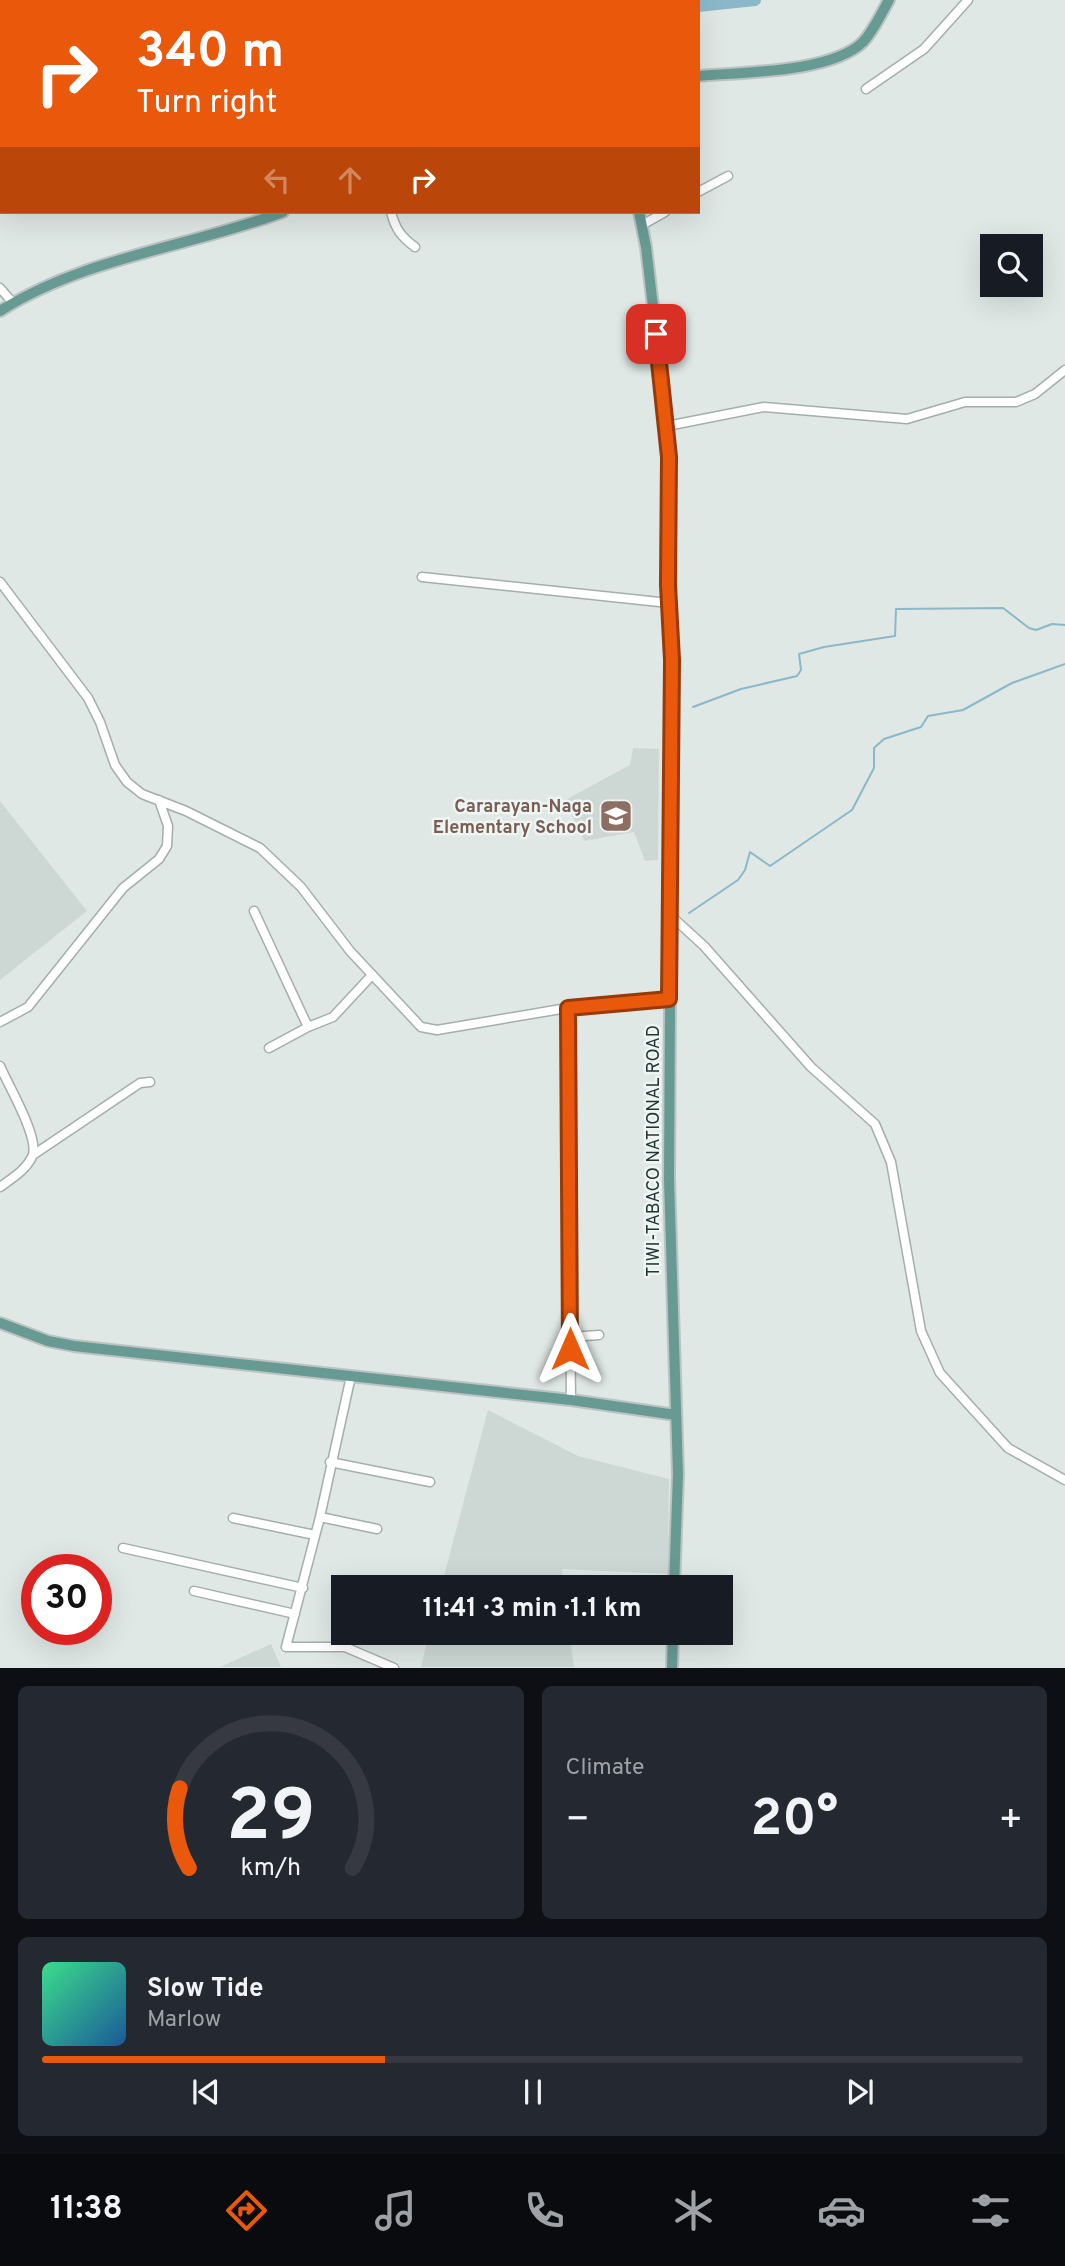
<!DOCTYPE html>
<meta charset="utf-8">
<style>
:root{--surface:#171b24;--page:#242831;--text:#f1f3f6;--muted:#9ea1a6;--line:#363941;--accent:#ea580c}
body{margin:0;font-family:Overpass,sans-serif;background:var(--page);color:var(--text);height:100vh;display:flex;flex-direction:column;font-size:26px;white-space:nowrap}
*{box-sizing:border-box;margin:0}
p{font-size:23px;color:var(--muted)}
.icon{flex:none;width:38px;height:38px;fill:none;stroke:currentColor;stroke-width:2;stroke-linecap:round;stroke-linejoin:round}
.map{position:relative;height:1668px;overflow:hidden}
.side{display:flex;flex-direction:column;gap:18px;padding:18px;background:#0d0f14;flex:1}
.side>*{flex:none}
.banner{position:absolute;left:0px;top:0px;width:700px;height:214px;box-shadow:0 7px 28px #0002;background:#ea580c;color:#fff;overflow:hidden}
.fabs{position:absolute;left:980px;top:234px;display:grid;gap:14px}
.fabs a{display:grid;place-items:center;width:63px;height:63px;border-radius:0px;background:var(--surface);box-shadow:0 7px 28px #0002;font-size:35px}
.speed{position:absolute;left:21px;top:1554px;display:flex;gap:14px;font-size:35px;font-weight:700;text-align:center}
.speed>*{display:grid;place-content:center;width:91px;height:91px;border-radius:50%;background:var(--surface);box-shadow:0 7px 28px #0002;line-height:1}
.speed .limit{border:10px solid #d22;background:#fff;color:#111}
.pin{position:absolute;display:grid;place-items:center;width:60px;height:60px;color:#fff;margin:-30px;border-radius:14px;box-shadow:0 4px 10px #0006}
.me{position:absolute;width:77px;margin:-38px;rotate:0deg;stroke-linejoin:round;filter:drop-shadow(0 0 5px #0008)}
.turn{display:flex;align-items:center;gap:24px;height:147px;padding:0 21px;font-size:32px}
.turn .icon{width:91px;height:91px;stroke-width:2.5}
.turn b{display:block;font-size:49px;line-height:60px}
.lanes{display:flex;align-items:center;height:66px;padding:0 21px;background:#0003;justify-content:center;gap:35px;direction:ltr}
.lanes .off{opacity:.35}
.big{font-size:52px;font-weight:700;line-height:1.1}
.side .card{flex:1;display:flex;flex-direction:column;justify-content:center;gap:10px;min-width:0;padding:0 24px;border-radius:10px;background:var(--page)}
.side .dial{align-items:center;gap:0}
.dial svg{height:182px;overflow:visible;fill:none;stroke:var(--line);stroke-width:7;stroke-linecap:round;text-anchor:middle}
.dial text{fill:var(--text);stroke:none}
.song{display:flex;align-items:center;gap:21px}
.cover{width:84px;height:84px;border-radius:10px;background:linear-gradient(135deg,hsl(150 70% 55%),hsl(210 70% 35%))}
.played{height:7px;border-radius:4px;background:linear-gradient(90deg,var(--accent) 35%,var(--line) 35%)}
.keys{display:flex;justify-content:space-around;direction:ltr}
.heat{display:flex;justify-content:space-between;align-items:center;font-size:38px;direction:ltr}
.side .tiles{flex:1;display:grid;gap:18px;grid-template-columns:1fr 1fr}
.card:last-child{grid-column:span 2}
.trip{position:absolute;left:331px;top:1575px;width:402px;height:70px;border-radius:0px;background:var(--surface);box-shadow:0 7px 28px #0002;font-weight:700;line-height:70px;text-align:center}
.tabs{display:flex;height:112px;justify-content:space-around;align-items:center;background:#090b0e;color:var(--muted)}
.tabs .icon{width:49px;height:49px}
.tabs .current{color:var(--accent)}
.tabs b{font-size:32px;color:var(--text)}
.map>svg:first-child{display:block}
</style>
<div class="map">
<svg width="1065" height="1668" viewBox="0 0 1065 1668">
<rect width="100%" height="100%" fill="#dfe8e5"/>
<!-- built -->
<path fill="#cdd8d4" d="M633,748l26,1 -1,111 -13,1 -11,-29 -50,9 -19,-41 65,-35z
M0,801l87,110 -87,69z
M488,1410l90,46 91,23 -1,95 -106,-5 1,18h-122z
M429,1633h140l5,34h-153z
M271,1644l10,23h-61z"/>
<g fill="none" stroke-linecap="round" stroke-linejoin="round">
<!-- stream -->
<path stroke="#8bb8c9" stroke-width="2" d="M693,707l48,-18 56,-13 4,-6 -2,-16 25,-7 71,-11 1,-27 107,-1 26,20 7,2 16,-6 13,1
M689,913l49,-33 7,-10 5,-18 20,14 82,-56 22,-42v-20l10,-9 37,-12 7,-11 35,-6 49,-27 53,-19"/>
<!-- river -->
<path stroke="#8bb8c9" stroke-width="12" d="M673,0l4,2
M108,2l1,-2
M698,6l57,-6
M0,139l2,-1"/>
<defs>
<path id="minor" d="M522,0l1,2
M866,89l58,-40 44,-49
M698,192l30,-16
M391,212c4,16 10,25 24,35
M642,225l23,-13
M0,288l13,15
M667,426l97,-19 143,12 58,-17h51l19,-8 30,-24
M422,577l247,26
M0,582l88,116 12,24 15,43 12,17 15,12 44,17 74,37 41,39 49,64 71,76 16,3 130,-22 102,-9
M254,911l54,116 25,-10 39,-42
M670,915l34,31 107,121 64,57 16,38 30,169 19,42 68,75 57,32
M567,1008l4,392
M0,1022l28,-15 95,-119 36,-29 8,-13 1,-20 -9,-26
M269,1048l39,-21
M0,1066c8,19 41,74 32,91 -7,14 -20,21 -32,30
M33,1155l107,-72 10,-1
M570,1337l29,-2
M351,1376l-31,141 -34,130h59l49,21
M330,1462l100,20
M320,1517l57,12
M233,1518l82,17
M123,1548l180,40
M194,1591l101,23"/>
<path id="major" d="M698,76c44,-4 133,-3 165,-34 11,-12 18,-28 26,-42
M639,212l7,35 21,179 1,159 4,74 -3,520 9,295 -4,113
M0,311c85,-54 190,-64 283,-99
M0,1323l48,18 26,5 497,54 105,15
M672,1668l1,-35"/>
</defs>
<!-- minor casing -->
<use href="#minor" stroke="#a3afac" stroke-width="11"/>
<!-- major casing -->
<use href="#major" stroke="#bdc3c2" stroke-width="14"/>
<!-- minor -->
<use href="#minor" stroke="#fff" stroke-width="8"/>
<!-- major -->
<use href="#major" stroke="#679a93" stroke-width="10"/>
</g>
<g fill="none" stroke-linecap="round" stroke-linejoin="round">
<defs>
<path id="route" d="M570,1349l-2,-341 101,-9 3,-339 -4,-75 1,-128 -13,-123"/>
</defs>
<!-- route casing -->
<use href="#route" stroke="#983908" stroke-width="18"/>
<!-- route -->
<use href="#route" stroke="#ea580c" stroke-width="12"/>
</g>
<!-- icons -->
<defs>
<symbol id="school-square" viewBox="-11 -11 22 22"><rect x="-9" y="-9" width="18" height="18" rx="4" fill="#8d6e63" stroke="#eef5f3"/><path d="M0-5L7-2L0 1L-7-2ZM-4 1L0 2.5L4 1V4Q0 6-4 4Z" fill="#fff"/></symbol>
</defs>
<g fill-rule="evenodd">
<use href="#school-square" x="597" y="797" width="38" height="38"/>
</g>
<g text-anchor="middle" stroke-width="5" stroke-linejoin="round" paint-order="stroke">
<!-- education labels -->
<g font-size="18" font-weight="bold" fill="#785e54" stroke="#eef5f3" text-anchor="end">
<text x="592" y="812">Cararayan-Naga<tspan x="592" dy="21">Elementary School</tspan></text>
</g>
<!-- street labels -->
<g font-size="18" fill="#223633" stroke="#eef5f3">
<text transform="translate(653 1151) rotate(-90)" y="6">TIWI-TABACO NATIONAL ROAD</text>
</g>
</g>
</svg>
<div class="fabs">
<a><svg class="icon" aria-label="search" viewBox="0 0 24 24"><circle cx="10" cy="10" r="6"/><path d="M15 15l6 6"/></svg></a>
</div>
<div class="speed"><div class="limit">30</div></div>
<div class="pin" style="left:656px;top:334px;background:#d93025"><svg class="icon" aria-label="arrive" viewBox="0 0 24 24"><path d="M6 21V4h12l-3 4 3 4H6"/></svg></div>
<svg class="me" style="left:570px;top:1349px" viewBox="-20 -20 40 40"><path d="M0-17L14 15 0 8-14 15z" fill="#ea580c" stroke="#fff" stroke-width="4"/></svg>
<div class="trip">11:41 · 3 min · 1.1 km</div>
<div class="banner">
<div class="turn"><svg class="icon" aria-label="right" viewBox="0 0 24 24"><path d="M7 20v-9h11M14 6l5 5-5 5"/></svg><div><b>340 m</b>Turn right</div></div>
<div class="lanes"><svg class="icon off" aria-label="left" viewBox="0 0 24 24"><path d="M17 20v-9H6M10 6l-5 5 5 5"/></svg><svg class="icon off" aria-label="ahead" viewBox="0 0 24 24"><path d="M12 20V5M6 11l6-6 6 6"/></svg><svg class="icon" aria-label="right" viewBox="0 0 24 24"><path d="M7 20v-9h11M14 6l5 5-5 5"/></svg></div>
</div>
</div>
<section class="side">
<div class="tiles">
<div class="card dial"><svg viewBox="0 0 100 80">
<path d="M14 69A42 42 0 1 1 86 69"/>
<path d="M14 69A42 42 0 0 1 10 34" stroke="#ea580c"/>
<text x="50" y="56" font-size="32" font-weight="700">29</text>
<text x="50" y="72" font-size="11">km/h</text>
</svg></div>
<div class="card"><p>Climate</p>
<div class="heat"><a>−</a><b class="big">20°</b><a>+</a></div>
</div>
<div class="card">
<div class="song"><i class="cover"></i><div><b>Slow Tide</b><p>Marlow</p></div></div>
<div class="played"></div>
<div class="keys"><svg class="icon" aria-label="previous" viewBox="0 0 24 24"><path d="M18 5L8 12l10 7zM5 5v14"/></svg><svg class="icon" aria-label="pause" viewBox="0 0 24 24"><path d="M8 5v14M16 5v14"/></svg><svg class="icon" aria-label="next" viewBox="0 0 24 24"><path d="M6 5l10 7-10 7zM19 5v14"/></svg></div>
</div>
</div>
</section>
<nav class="tabs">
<b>11:38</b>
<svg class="icon current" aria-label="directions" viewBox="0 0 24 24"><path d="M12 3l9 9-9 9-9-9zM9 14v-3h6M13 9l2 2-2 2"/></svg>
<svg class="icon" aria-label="music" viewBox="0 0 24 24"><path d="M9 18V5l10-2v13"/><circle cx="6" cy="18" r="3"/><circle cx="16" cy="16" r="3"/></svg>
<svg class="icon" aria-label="phone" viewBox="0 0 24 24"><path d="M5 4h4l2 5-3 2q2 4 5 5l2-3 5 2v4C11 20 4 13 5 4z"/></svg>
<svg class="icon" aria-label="climate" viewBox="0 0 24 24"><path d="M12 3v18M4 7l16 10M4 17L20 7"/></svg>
<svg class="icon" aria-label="car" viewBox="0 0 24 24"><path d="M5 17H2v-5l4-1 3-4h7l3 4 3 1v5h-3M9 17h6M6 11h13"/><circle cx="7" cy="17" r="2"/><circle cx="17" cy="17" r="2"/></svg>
<svg class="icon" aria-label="filters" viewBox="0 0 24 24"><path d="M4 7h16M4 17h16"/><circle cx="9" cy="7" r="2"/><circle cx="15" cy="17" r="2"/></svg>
</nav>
